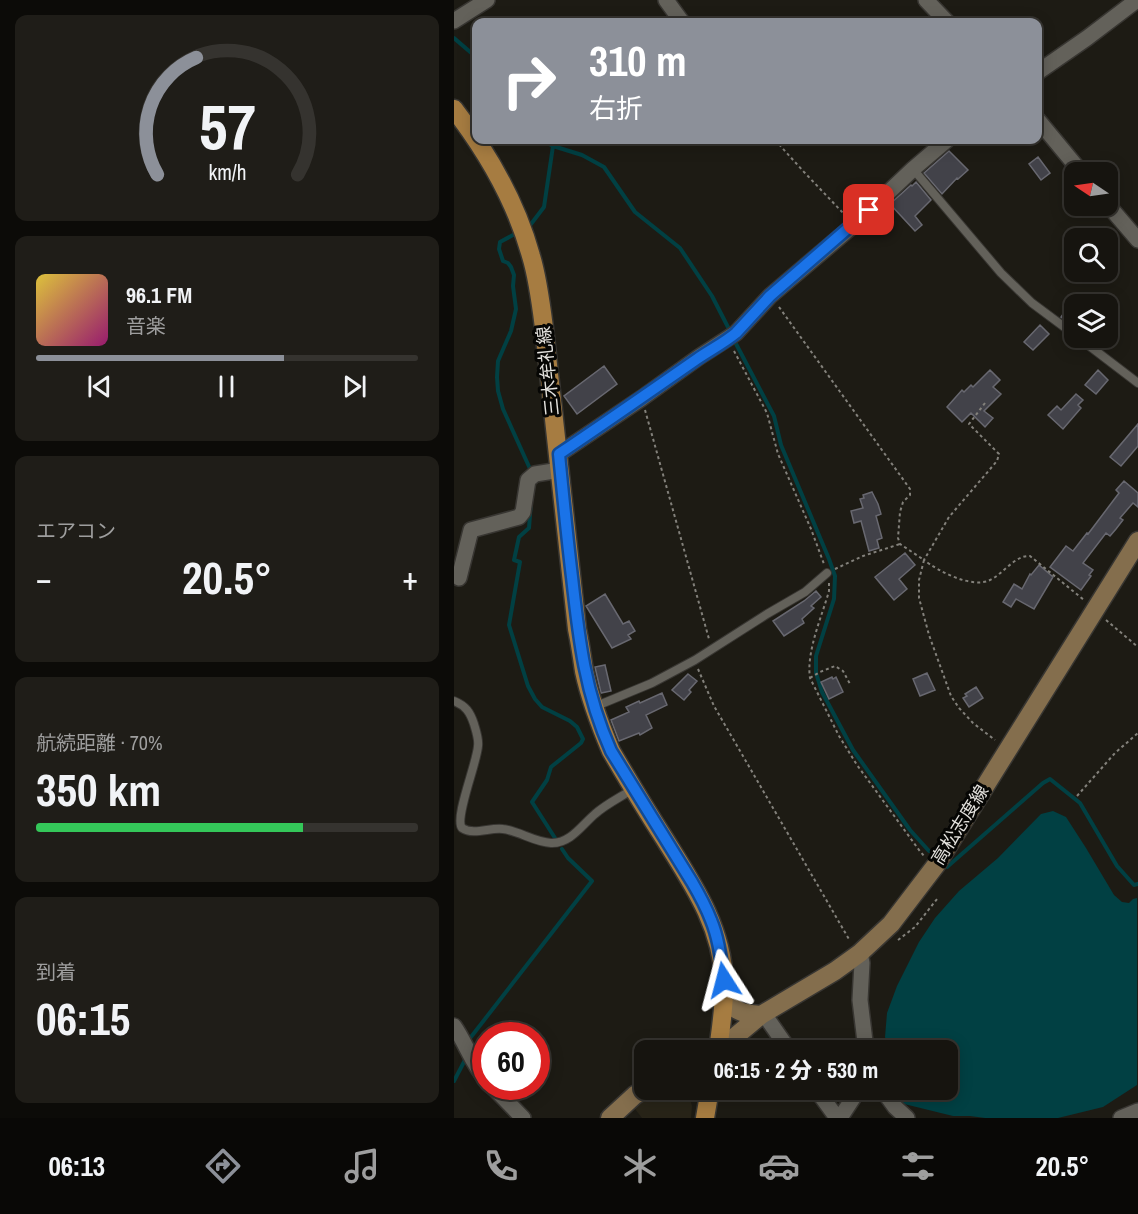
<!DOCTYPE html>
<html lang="ja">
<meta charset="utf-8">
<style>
:root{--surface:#16140f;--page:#1f1d18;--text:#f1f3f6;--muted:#9e9e9e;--line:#35332f;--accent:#8c9099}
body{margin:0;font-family:"Archivo Narrow","Noto Sans JP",sans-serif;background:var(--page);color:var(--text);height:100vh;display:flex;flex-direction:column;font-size:22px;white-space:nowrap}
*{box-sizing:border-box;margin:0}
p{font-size:20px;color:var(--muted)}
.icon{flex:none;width:33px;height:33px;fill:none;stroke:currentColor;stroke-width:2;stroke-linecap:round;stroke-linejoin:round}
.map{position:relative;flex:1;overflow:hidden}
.sheet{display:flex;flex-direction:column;gap:15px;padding:15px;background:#0c0b08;width:454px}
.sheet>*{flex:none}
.banner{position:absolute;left:18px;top:18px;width:570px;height:126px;border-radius:12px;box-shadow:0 3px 15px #0003,0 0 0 2px var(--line);background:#8c9099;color:#fff;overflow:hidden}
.needle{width:39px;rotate:283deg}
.buttons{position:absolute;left:610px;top:162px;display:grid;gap:12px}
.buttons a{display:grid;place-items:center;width:54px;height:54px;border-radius:12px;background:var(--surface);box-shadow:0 3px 15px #0003,0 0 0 2px var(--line);font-size:30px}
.speed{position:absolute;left:18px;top:1022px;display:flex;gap:12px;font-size:30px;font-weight:700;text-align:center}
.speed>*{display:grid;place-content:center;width:78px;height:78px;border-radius:50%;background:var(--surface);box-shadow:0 3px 15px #0003,0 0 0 2px var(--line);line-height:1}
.speed .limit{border:9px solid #d22;background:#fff;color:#111}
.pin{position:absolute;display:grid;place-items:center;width:51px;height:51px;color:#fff;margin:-26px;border-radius:12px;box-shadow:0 3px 9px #0006}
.me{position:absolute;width:66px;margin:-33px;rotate:351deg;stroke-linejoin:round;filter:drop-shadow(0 0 4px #0008)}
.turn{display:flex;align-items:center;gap:21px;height:126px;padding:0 18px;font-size:27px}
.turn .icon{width:78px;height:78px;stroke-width:2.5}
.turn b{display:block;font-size:42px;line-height:51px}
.big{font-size:45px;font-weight:800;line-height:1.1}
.sheet .tile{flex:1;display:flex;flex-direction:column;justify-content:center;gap:9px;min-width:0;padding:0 21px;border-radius:12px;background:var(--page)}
.sheet .dial{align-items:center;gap:0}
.dial svg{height:156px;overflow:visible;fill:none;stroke:var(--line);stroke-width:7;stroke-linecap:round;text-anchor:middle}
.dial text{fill:var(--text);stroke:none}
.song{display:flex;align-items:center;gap:18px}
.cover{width:72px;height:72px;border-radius:9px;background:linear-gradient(135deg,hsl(50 70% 55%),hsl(320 70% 35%))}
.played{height:6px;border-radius:3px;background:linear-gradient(90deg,var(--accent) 65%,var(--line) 65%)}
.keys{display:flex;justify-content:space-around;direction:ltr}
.heat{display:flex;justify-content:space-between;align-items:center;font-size:33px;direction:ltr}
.charge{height:9px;border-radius:4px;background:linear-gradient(90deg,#34c759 70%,var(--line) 0)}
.trip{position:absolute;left:180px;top:1040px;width:324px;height:60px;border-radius:12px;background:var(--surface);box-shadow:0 3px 15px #0003,0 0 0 2px var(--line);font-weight:800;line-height:60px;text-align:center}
.menu{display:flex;height:96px;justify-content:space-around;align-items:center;background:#090806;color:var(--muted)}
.menu .icon{width:42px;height:42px}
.menu .active{color:var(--accent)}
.menu b{font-size:27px;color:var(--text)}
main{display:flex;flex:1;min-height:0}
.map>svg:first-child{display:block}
</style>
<main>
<section class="sheet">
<div class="tile dial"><svg viewBox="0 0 100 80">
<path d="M14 69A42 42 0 1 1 86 69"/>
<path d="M14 69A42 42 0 0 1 34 9" stroke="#8c9099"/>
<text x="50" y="56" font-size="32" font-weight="700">57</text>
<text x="50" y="72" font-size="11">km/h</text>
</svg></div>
<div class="tile">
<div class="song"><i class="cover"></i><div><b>96.1 FM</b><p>音楽</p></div></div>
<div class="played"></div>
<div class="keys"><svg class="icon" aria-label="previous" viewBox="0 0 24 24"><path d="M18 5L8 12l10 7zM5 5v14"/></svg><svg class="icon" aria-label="pause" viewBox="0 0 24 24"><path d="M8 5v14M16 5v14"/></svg><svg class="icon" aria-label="next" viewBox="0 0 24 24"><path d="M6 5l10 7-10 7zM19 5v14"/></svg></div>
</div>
<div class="tile"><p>エアコン</p>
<div class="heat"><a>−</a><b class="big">20.5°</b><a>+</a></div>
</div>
<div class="tile"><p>航続距離 · 70%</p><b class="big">350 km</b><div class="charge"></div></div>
<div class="tile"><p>到着</p><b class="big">06:15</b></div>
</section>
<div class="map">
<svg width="684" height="1118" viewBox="0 0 684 1118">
<rect width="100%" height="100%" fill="#1d1b14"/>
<!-- built -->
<path fill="#282418" d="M205,1089l24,1 7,9 2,7 -1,12h-49l-10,-13z"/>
<!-- water -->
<path fill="#014043" d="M599,811l13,6 20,31 28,47 8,7 7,1 4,-4 4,-1v187l-34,22 -45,11h-73l-15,-2h-17l-57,-14 3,-6 -1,-7h50v-39h-59l-4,-13 2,-24 10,-27 22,-44 16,-24 24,-27 39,-33 43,-44z"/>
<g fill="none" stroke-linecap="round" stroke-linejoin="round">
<!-- stream -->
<path stroke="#014043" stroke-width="4" d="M0,38l22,19
M87,140l12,6 29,9 22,12 31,45 45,36 32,48 19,37
M74,228l16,-21 9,-61
M59,235l-13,7 -1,7 4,12 5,2 3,4 3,8 -1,11 3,23 -5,22 -13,30 -1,16 1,14 5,18 28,62
M280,340l40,76 7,29 48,114 6,17 -1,23 -18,57v17l6,19 31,58 57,80 19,21
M77,502l-2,26 -10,9 -5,23 6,2 -11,63 19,61 7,13 7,8 28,14 7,6 6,12 -2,4 -30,24 -4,13 -15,22 23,36
M493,867l96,-84 7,-4 30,24 37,63 17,19 4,-1
M17,1037l121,-156 -24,-23 -6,-9
M0,1081l12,-23"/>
</g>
<!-- building -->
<path fill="#424249" stroke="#686870" stroke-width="1.5" d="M495,151l19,19 -10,9 -1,-1 -15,16 -18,-21z
M584,157l12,16 -9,7 -12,-16z
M462,182l15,18 -16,16 7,9 -7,6 -25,-27 21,-19 1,1z
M621,297v31l-14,-11z
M586,325l9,9 -16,16 -9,-8z
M150,366l13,18 -40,30 -13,-18z
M536,370l10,10 -7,7 8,7 -17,17 9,7 -8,9 -14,-14 -9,9 -15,-15 15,-17 2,2 7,-7 2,2z
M644,370l10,10 -12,14 -11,-9z
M622,394l7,6 -5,5 3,3 -18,21 -15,-14 9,-9 4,4z
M684,424v22l-17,20 -11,-9z
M670,481l14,12v14l-5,-4 -13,15 3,2 -7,9 -6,7 -4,-3 -23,30 10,7 -4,5 2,1 -10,14 -31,-23 16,-21 7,5 14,-18 1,1 31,-41 -3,-3z
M418,492l6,12 3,10 -5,2 6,22 -5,2 2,8 -10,3 -8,-30 -7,2 -3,-12 12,-3 -3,-9 4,-1 -1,-3z
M451,553l10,12 -16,14 8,10 -13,11 -19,-23z
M585,565l14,12 -19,32 -18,-10 -5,8 -8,-5 11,-18 8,5 8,-15 1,1z
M362,591l5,6 -10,9 3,2 -12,11 2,4 -20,13 -11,-15 31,-20z
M151,594l18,30 6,-3 6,10 -7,4 3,4 -19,9 -26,-42z
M151,665l6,26 -10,2 -6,-26z
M473,673l8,17 -15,6 -7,-17z
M234,674l9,7 -8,9 2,2 -7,8 -12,-10z
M378,677l1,2 3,-2 7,15 -14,7 -8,-17z
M522,687l7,11 -14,9 -6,-9 4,-2 -2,-2z
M208,693l5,12 -21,10 6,13 -12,7 -1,-2 -20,8 -8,-21 18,-8 -3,-5 13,-6 1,2z"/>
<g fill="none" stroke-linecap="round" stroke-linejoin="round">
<defs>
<path id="lane" d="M459,169l88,104 31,30 43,32
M625,338l59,45
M0,701c12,5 16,11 20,23 2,7 5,15 4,22 -1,17 -24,72 -16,82 12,8 28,-1 41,1 16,2 31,13 48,14 19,1 31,-18 44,-29 11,-10 26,-17 38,-25
M140,707l58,-24 43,-23 72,-46 38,-22 22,-19"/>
<path id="street" d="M212,0l16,22
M472,0l21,22
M0,21l33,-21
M584,72l49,-34 50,-38
M584,120l43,52
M654,205l30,35
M105,454l83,-56 57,-41 37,-24 34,-37 85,-72 58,-55 34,-29
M5,578l12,-48 48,-13 4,-5 5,-32 7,-6 25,-4
M406,953l2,10 -2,37 6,50
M310,1014l25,36
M0,1026c12,17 18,38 32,53
M38,1086l31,32
M362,1089l21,29
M428,1089l13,18 12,11
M386,1118l19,-29
M667,1118l17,-7"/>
<path id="secondary" d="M273,983c1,27 9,30 34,32
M265,1050l42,-35 74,-44 25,-18 31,-29 45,-59 202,-324
M156,1118l25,-23 10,-6"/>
<path id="primary" d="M0,109c34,44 62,93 77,147 7,23 10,48 13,72l33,301c3,14 5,28 7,42 6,28 16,54 27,80 17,29 35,59 53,87 28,45 58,88 60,143 1,23 -3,46 -6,69
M251,1118l5,-29"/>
</defs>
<!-- lane casing -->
<use href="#lane" stroke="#383632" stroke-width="10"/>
<!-- street casing -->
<use href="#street" stroke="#383632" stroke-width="18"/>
<!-- secondary casing -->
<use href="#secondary" stroke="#383632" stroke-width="21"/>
<!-- primary casing -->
<use href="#primary" stroke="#383632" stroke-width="21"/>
<!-- path -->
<path stroke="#83817b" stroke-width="2" stroke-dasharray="3 3" stroke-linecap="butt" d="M321,140l29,32 40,42
M325,307l131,182v6l-7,7 -3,10 -2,26 2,6 24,16 -5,20v18l10,37 22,61 8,12 14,15 22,17
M280,351l33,62 11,41 33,75 13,35
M531,403l-16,21 30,30 -2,7 -48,56 -25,43c14,11 48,29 66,20 13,-6 25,-25 40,-24l54,44
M191,410l64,229
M381,569l28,-13 37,-12
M375,583v8c-7,25 -23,61 -19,87l29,58 18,29 62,85 5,6
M652,620l32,27
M244,669l16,37 136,235
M356,678l10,-6 15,-6 8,5 7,13
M623,796l38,-43 23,-20
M444,940l17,-13 22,-28"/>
<!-- lane -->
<use href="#lane" stroke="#63615a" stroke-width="8"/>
<!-- street -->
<use href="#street" stroke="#63615a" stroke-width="15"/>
<!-- secondary -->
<use href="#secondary" stroke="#846e4d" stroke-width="18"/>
<!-- primary -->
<use href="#primary" stroke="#a67c41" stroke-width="18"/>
</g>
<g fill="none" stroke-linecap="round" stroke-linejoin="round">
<defs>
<path id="route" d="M270,980c-3,-20 -5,-41 -13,-60 -5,-13 -12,-26 -19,-38l-81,-131c-26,-58 -32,-111 -39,-174 -5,-41 -9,-82 -13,-123 46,-31 92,-63 138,-95 13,-9 27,-16 39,-26l34,-37 99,-86"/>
</defs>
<!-- route casing -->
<use href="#route" stroke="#114b97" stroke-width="15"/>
<!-- route -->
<use href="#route" stroke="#1a73e8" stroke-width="10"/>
</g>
<g text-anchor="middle" stroke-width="6" stroke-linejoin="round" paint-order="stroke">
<!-- street labels -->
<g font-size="18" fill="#e4e2de" stroke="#060604">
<text transform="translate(94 371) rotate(-96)" y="6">三木牟礼線</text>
<text transform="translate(506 825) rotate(-58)" y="6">高松志度線</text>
</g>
</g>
</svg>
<div class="buttons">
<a><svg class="needle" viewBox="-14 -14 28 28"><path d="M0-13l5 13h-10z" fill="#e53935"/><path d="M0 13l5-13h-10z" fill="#9e9e9e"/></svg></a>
<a><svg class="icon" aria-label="search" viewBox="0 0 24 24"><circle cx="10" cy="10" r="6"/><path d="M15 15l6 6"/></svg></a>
<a><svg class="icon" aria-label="layers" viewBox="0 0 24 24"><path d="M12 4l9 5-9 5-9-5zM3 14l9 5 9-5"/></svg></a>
</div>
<div class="speed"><div class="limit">60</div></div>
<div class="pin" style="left:415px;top:210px;background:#d93025"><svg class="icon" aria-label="arrive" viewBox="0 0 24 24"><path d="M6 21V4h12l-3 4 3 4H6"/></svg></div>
<svg class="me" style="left:270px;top:980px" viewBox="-20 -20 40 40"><path d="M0-17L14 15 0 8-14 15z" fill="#1a73e8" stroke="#fff" stroke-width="4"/></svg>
<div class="trip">06:15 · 2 分 · 530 m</div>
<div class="banner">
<div class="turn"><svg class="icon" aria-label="right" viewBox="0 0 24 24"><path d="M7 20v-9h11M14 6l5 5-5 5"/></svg><div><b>310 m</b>右折</div></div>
</div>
</div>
</main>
<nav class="menu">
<b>06:13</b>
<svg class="icon active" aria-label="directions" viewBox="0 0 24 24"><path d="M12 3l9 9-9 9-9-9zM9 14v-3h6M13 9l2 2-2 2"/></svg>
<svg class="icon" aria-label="music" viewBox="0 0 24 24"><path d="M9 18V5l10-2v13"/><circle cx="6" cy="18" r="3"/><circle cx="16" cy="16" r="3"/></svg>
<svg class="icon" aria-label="phone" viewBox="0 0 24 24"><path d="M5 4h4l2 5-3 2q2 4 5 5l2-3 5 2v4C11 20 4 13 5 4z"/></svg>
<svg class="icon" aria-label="climate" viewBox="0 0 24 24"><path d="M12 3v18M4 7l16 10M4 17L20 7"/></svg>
<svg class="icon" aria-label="car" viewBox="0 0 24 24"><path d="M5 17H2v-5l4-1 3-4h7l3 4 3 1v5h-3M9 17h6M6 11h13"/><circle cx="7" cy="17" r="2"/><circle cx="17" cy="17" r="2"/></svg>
<svg class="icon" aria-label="filters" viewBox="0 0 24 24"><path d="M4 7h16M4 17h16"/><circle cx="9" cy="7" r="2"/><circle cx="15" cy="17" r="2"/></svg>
<b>20.5°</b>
</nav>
